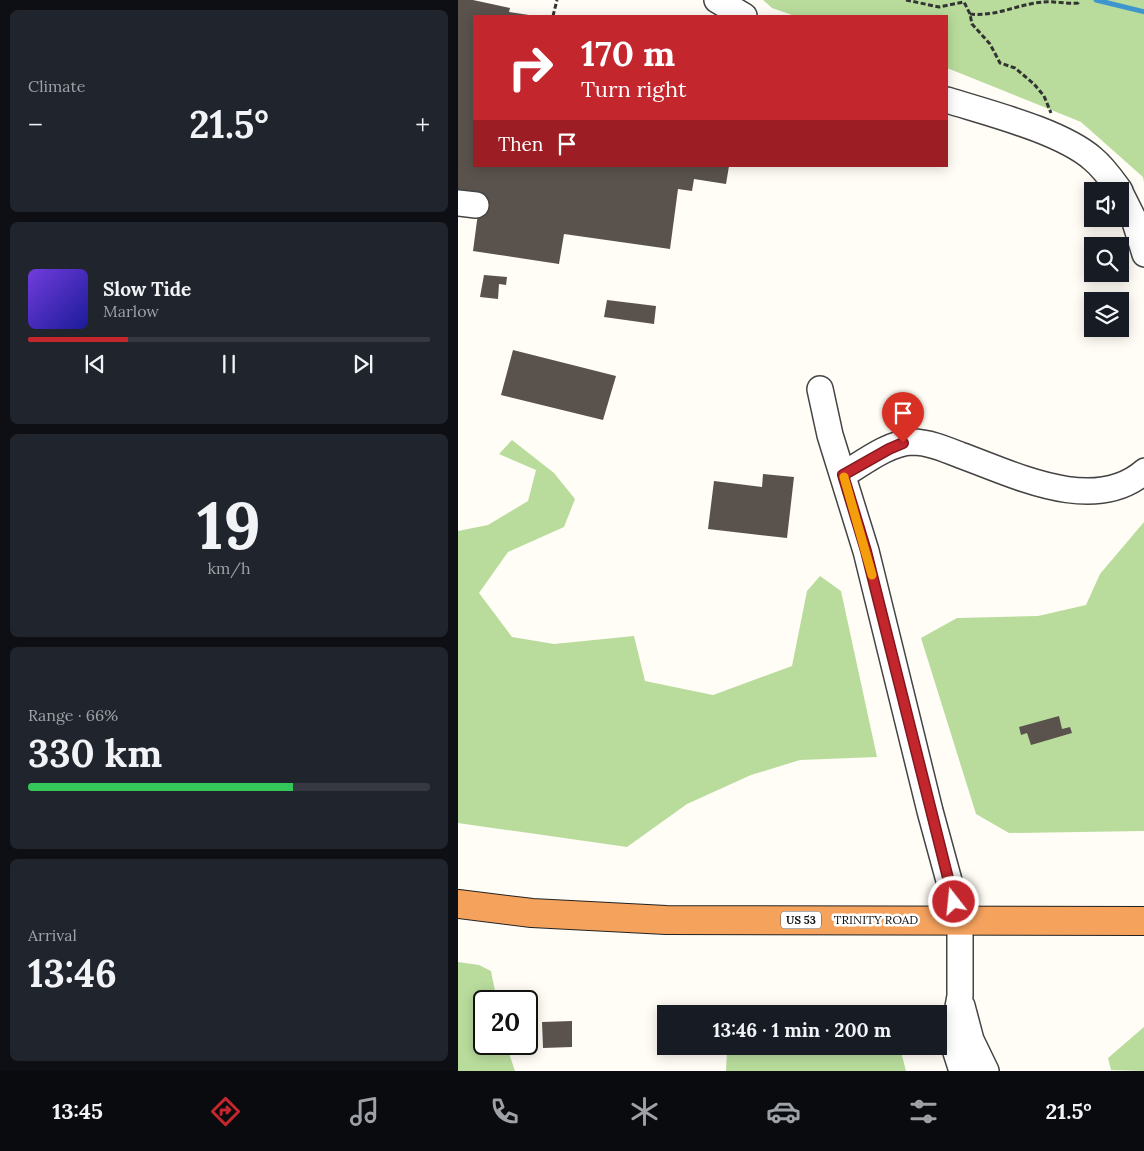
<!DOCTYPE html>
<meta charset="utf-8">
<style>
:root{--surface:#171b24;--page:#20242c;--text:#f1f3f6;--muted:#9ea1a6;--line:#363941;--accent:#c4262e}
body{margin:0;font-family:Lora,serif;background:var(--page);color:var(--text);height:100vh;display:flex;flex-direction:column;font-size:19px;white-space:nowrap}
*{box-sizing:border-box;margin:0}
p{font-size:16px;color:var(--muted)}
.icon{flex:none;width:28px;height:28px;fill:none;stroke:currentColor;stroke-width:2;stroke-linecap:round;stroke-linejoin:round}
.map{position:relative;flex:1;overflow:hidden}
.drawer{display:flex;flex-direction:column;gap:10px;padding:10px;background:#0d0f14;width:458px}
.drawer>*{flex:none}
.banner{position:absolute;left:15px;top:15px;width:475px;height:152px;border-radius:0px;box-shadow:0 2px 12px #0003;background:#c4262e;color:#fff;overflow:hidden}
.buttons{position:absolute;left:626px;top:182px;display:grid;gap:10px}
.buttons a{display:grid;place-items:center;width:45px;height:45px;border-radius:0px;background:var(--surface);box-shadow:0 2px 12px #0003;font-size:25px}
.speed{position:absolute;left:15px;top:990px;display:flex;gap:10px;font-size:25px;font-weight:700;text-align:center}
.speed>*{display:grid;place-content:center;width:65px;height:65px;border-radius:50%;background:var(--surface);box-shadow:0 2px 12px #0003;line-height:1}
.speed .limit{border:2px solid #111;border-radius:8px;background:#fff;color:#111}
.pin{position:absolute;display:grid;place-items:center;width:42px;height:42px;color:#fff;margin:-51px -21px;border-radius:50% 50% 50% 0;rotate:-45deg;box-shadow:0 0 5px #0007}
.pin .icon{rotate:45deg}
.me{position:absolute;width:55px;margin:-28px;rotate:344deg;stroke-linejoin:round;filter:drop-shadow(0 0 4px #0008)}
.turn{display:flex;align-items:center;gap:18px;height:105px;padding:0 25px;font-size:22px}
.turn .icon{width:65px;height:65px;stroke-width:2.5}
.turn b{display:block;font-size:35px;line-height:42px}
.then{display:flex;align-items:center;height:48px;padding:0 25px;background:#0003;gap:10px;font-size:19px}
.big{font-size:38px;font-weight:800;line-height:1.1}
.drawer .card{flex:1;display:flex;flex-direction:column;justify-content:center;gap:8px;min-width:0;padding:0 18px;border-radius:8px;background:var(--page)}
.drawer .dial{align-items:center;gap:0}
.dial b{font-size:65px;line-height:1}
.song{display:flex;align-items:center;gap:15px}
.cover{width:60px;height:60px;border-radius:8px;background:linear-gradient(135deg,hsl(260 70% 55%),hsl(240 70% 35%))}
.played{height:5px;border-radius:2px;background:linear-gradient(90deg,var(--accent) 25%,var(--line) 25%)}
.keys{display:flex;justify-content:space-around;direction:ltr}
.heat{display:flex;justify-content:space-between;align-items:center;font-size:28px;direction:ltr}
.charge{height:8px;border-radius:4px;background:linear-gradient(90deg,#34c759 66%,var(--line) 0)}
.trip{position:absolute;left:199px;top:1005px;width:290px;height:50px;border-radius:0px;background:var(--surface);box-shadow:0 2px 12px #0003;font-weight:800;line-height:50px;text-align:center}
.dock{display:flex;height:80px;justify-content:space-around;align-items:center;background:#090b0e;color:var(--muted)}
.dock .icon{width:35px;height:35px}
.dock .current{color:var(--accent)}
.dock b{font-size:22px;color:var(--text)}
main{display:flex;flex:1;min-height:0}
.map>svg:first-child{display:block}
</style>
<main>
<section class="drawer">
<div class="card"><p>Climate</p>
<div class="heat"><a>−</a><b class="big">21.5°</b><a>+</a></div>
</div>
<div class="card">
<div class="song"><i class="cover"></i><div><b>Slow Tide</b><p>Marlow</p></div></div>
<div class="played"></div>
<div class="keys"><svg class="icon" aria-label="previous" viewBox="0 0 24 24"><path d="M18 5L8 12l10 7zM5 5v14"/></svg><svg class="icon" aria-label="pause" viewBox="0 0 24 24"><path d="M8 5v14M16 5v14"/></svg><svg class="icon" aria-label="next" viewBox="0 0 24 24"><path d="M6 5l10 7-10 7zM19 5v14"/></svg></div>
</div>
<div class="card dial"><b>19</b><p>km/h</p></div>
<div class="card"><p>Range · 66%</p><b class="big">330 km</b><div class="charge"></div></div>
<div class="card"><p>Arrival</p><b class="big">13:46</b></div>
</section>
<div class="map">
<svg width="687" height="1071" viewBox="0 0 687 1071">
<rect width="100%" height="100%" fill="#fffdf5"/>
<!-- forest -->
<path fill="#b9dc9c" d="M305,0h381v182l-1,-5 -62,-55 -134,-54v-52h-152l-23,-8z
M54,440l42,33 21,26 -11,28 -56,25 -29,41 33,44 42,7 80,-8 11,45 68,14 79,-29 15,-75 13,-15 21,15 36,166 -77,3 -49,15 -64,29 -60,43 -169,-24v-292l30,-6 40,-24 8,-31 -37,-16z
M686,522v309l-135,2 -33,-19 -55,-176 36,-20 81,-2 48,-11 14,-31z
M0,962l21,3 12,6 6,30h-13v43h22l9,27h-57z
M686,1027v44l-33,-1 -3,-12z
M271,1046h168l3,2 6,23h-180l1,-19z"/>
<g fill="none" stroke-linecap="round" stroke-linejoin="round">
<!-- stream -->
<path stroke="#3f96cf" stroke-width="5" d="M638,0l49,12"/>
</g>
<!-- building -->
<path fill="#5a524d" d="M0,0h15l37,8 -1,4 20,3 -55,1v150h255l-3,18 -32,-5 -2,12 -14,-2 -8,60 -106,-15 -5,30 -86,-13 7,-53 -22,-3z
M26,275l23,2 -1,8 -7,-1 -1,15 -18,-2z
M149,300l49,6 -2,18 -50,-7z
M55,350l103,26 -13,44 -102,-25z
M305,474l31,3 -7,61 -79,-9 6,-48 48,6z
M601,716l3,13 8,-2 2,6 -41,12 -4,-12 -6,2 -2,-8z
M114,1021v26l-29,1 -1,-26z"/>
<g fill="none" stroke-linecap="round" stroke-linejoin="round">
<defs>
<path id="minor" d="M259,0l27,16
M489,100c41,13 114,31 146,59 11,9 19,21 27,32
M662,192l15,30 10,32
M0,203l18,2
M362,389l10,46 36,116 64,260 30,110v75l-8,44 10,31
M385,475c20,-12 45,-32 69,-33 16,0 33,7 48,13 53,19 134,61 185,16
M504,1006l9,34 15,31"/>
<path id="highway" d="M0,904l74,9 134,7 479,1"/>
</defs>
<!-- minor casing -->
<use href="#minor" stroke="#444" stroke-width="28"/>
<!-- highway casing -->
<use href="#highway" stroke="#222" stroke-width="30"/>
<!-- path -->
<path stroke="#333" stroke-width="3" stroke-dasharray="5 2.5" stroke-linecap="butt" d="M448,0l33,7 25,-5 6,12 2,10 18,20 10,19 15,5 19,16 10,12 7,17
M512,14c26,3 48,-10 73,-12 11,-1 23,2 35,1v-3
M95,16l4,-16"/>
<!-- minor -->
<use href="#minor" stroke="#fff" stroke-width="25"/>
<!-- highway -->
<use href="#highway" stroke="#f5a25d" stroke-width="28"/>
</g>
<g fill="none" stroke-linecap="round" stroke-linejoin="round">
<defs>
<path id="route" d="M445,443l-14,6 -46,26 23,76 88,351"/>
</defs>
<!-- route casing -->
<use href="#route" stroke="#7f191e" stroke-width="12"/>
<!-- route -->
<use href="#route" stroke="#c4262e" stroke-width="9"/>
<!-- slow -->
<path stroke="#f59e0b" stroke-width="9" d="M386,477l28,98"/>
</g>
<g text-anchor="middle" stroke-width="5" stroke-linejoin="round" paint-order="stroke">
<!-- shield labels -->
<rect fill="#fff" stroke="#585858" stroke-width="1" x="323" y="911.5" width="40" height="17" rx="4"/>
<g font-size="11" font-weight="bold" fill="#111">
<text x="343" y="924">US 53</text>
</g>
<!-- street labels -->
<g font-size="12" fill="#111" stroke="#fff">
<text x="418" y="924">TRINITY ROAD</text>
</g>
</g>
</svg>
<div class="buttons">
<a><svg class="icon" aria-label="sound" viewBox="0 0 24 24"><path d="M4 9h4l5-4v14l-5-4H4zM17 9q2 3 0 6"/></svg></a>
<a><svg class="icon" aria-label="search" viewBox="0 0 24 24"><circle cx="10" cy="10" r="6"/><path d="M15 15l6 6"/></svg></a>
<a><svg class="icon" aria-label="layers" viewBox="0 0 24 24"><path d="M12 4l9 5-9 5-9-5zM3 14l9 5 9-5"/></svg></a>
</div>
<div class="speed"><div class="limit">20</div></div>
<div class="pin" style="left:445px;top:443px;background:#d93025"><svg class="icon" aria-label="arrive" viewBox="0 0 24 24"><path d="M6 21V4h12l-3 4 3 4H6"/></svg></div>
<svg class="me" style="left:496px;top:902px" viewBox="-20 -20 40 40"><circle r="17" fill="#c4262e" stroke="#fff" stroke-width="3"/><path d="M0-11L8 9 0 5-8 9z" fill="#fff"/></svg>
<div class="trip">13:46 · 1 min · 200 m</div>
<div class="banner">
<div class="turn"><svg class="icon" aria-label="right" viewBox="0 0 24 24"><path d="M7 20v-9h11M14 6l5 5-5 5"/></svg><div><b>170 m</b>Turn right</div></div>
<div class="then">Then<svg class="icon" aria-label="arrive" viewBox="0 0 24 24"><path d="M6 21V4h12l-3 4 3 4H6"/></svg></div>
</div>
</div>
</main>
<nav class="dock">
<b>13:45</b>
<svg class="icon current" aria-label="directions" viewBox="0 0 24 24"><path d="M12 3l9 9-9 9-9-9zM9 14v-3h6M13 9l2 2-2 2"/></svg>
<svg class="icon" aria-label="music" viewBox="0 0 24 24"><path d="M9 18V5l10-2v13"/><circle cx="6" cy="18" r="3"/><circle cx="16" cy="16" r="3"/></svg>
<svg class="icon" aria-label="phone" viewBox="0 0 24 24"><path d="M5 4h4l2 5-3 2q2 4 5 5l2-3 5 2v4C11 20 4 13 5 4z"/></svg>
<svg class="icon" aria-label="climate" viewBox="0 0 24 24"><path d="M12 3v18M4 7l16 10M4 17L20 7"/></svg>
<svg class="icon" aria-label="car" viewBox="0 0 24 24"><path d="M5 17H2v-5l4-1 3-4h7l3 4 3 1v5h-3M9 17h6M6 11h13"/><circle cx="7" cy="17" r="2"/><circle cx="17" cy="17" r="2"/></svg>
<svg class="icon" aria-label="filters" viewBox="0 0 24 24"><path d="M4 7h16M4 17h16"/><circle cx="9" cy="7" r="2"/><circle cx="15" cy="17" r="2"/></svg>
<b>21.5°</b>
</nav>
